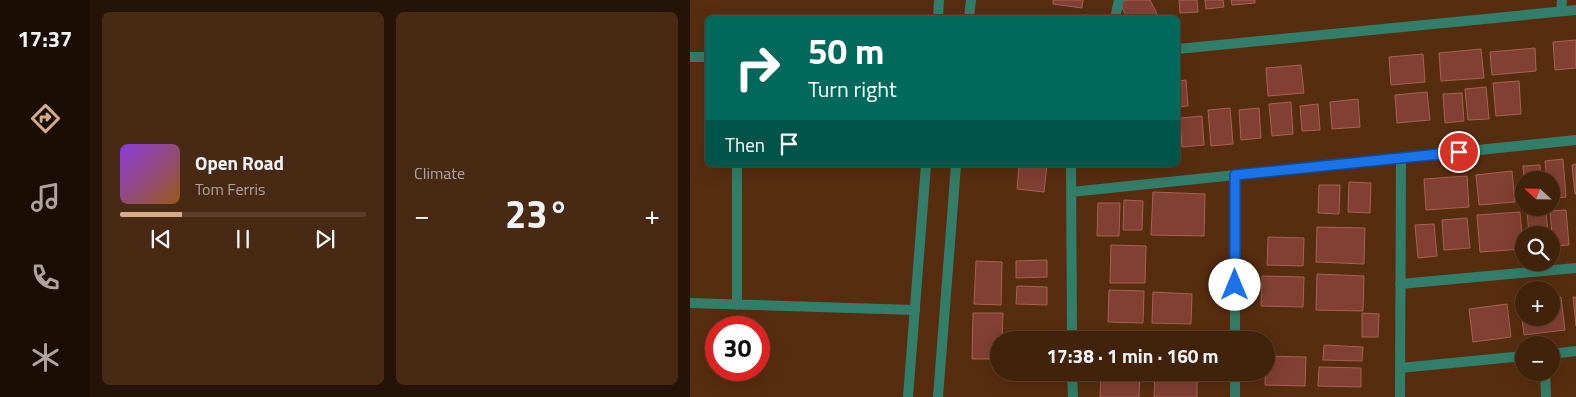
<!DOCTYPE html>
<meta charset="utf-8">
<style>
:root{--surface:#41220b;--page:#482a14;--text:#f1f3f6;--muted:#aea49d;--line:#5a3f2c;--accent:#d6ab8b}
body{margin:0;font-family:"Titillium Web",sans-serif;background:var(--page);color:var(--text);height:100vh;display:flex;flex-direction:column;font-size:19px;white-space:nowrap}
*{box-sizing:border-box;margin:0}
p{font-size:16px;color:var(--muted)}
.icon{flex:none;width:28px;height:28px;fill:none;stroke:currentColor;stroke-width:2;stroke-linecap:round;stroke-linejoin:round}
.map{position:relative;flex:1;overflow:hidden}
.panel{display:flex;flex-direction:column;gap:12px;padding:12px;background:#241306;width:600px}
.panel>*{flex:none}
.top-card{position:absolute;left:15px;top:15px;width:475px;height:152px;border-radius:8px;box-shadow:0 5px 20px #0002,0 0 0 1px var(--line);background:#00695c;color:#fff;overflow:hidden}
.needle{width:32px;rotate:292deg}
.controls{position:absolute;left:825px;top:171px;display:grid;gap:10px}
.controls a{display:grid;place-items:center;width:45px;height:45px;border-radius:50%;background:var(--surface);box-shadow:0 5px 20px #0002,0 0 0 1px var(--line);font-size:25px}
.speed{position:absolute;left:15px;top:316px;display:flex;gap:10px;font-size:25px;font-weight:700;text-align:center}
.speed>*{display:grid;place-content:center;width:65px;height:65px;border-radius:50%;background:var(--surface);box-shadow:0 5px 20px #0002,0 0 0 1px var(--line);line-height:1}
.speed .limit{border:8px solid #d22;background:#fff;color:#111}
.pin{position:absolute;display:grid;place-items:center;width:42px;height:42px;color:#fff;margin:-21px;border:2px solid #fff;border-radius:50%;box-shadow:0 1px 5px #0007}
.me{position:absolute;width:55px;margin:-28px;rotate:0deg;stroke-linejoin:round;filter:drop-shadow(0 0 4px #0008)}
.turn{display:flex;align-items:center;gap:18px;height:105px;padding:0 20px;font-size:22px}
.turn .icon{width:65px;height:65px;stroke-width:2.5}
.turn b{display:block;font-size:35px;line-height:42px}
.then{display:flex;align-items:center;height:48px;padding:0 20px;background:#0003;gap:10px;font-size:19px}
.big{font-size:38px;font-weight:700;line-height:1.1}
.panel .tile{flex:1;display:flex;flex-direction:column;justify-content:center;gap:8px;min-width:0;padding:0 18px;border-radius:8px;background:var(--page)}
.song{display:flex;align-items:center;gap:15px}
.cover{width:60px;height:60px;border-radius:8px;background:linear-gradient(135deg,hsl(270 70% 55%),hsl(30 70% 35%))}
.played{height:5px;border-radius:2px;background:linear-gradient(90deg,var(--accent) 25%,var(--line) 25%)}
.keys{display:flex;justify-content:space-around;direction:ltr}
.heat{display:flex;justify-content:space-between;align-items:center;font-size:28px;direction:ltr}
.panel .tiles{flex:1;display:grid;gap:12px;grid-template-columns:repeat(2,1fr)}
.trip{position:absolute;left:300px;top:331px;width:285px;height:50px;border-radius:25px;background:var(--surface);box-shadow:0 5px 20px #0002,0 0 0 1px var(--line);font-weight:700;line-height:50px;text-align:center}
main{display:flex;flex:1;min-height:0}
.tab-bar{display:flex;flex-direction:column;width:90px;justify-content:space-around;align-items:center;background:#1a0e04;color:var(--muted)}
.tab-bar .icon{width:35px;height:35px}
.tab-bar .active{color:var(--accent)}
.tab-bar b{font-size:22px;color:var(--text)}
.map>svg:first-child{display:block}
</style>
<main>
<nav class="tab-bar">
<b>17:37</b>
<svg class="icon active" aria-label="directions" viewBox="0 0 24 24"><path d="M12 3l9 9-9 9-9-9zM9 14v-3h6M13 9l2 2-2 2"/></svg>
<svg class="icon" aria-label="music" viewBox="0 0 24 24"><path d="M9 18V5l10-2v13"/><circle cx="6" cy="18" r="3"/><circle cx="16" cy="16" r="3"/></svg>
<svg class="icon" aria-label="phone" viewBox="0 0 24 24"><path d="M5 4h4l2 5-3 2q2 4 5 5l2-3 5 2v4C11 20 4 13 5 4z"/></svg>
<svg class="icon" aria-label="climate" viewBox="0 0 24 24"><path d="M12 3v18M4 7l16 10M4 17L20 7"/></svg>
</nav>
<section class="panel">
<div class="tiles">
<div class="tile">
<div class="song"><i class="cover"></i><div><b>Open Road</b><p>Tom Ferris</p></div></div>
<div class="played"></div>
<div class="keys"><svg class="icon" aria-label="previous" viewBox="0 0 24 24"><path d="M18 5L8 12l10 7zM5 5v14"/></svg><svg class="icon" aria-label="pause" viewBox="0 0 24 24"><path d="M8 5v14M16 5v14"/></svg><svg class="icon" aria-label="next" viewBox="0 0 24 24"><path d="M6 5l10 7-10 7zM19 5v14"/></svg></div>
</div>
<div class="tile"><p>Climate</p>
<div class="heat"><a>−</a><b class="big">23°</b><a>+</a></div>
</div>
</div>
</section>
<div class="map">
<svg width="886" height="397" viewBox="0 0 886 397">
<rect width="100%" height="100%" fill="#572d0f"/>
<!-- building -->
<path fill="#814033" stroke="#a76253" d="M363,0h30l-1,8 -29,-4z
M436,0h24l9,18h-32l-7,-15z
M489,0h18l1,12 -18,1z
M515,0h18l1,7 -18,2z
M541,0h24v3l-23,2z
M886,40v28l-21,2 -2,-28z
M845,48l1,23 -44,4 -2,-23z
M791,49l3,29 -43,3 -2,-28z
M733,54l2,28 -34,3 -2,-28z
M611,65l3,28 -36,3 -2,-28z
M496,80l2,26 -10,1v-26z
M829,81l2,33 -25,2 -3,-33z
M796,87l3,32 -21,1 -3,-31z
M737,92l3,28 -33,3 -2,-28z
M772,93l2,28 -19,2 -2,-29z
M668,99l2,28 -28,2 -2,-27z
M601,102l2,32 -21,2 -3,-32z
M628,104l2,26 -18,1 -2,-25z
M540,108l3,36 -22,2 -3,-36z
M569,108l2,30 -20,2 -2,-30z
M512,116l2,29 -22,2 -2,-29z
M873,159l3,38 -15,2v-19h-4l-2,-19z
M886,164v30h-1l-3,-29z
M329,165h28l-3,27 -27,-3z
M850,165l1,15h-17l-1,-14z
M822,171l3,31 -36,3 -3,-30z
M777,176l2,31 -43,3 -2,-31z
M659,182l22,1 -1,30 -22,-1z
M629,185h21l-1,29 -21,-1z
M463,192l52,2 -1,42 -53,-1z
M434,200l19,1 -1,29h-19z
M408,203h22l-1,33h-22z
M856,210l2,25h-19l-2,-24z
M876,210l3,35 -16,1 -3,-35z
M830,212l3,37 -43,3 -3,-37z
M777,218l3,30 -26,2 -2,-30z
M744,224l3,32 -19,2 -3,-33z
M627,227l48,1 -1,36 -48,-2z
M578,237l36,1 -1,28 -36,-1z
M421,245l35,1 -1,37h-35z
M357,260v17l-31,1v-17z
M286,261l26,1 -1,43 -27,-1z
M627,274l47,2 -1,35 -47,-1z
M572,276l42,1 -1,30 -42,-1z
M327,286l30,1v18l-31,-1z
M419,290l35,1 -1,32 -35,-1z
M463,292l39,2 -1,30 -39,-1z
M871,297l4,33 -41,5 -4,-34h4v17h27v-20z
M883,297h3v29z
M817,304l4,33 -38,5 -4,-33z
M283,313h30l-1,27h-3v19h-27z
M672,313l17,1 -1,23h-16z
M416,334l37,1 -1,5h-36z
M634,345l39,2 -1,14 -39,-1z
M576,356l40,1 -1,29 -40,-1z
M629,367l42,1v19l-43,-1z
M465,373l42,1v23h-43z
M411,374l39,1 -1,22h-39z"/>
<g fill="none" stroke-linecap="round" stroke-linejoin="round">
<!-- minor -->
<path stroke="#337e6a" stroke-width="10" d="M871,11l1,-11
M425,18l4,-18
M488,49l398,-39
M0,57h18
M381,165l1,175
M545,175v165
M381,192l505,-52
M710,284l176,-16
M0,303l225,7
M47,305v-140
M861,354l25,-3
M710,368l124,-12
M382,372l1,25
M545,372v25
M855,372l1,25
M710,397l1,-239"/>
<!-- tertiary -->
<path stroke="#337e6a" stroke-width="10" d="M248,18l1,-18
M279,18l2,-18
M218,397l18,-232
M248,397l18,-232"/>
</g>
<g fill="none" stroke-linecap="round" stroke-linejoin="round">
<defs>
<path id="route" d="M545,285v-110l224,-23"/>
</defs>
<!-- route casing -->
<use href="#route" stroke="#114b97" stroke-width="12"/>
<!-- route -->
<use href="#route" stroke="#1a73e8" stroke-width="9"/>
</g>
</svg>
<div class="controls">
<a><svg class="needle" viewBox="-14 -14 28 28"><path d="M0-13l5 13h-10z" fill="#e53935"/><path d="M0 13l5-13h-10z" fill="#aea49d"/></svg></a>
<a><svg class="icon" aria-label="search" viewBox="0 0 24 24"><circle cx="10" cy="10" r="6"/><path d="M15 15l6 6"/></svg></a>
<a>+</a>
<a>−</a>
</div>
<div class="speed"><div class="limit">30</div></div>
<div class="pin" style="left:769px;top:152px;background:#d93025"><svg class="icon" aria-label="arrive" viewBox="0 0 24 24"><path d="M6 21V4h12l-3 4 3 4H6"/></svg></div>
<svg class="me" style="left:545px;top:285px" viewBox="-20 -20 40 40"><circle r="19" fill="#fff"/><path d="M0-13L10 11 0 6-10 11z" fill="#1a73e8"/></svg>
<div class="trip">17:38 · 1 min · 160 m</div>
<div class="top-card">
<div class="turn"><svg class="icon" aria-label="right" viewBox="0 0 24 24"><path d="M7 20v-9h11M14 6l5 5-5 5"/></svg><div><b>50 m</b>Turn right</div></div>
<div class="then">Then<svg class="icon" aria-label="arrive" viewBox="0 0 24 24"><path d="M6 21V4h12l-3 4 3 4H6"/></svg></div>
</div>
</div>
</main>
